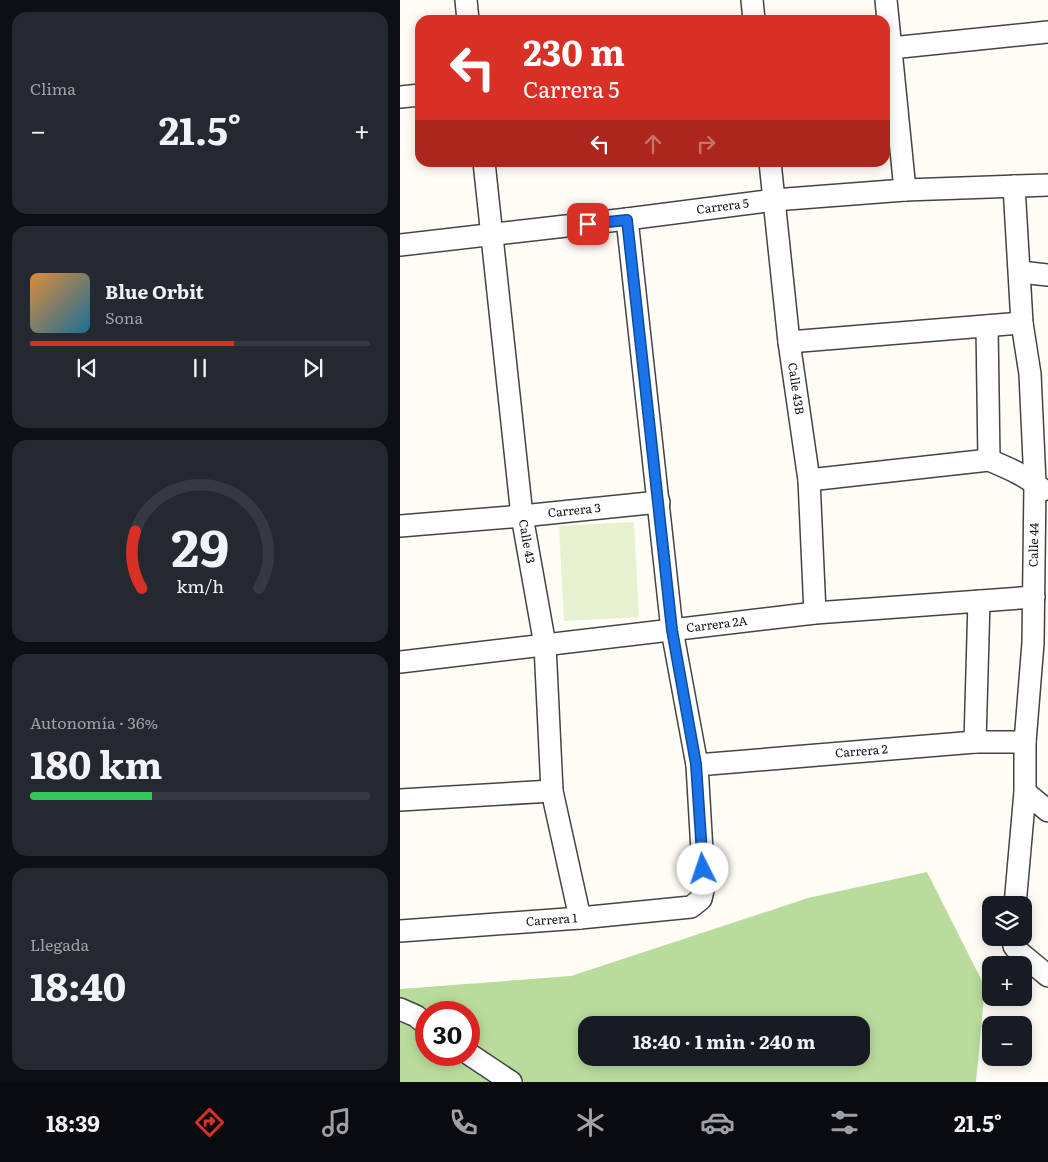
<!DOCTYPE html>
<html lang="es">
<meta charset="utf-8">
<style>
:root{--surface:#171b24;--page:#242831;--text:#f1f3f6;--muted:#9ea1a6;--line:#363941;--accent:#d93025}
body{margin:0;font-family:Literata,serif;background:var(--page);color:var(--text);height:100vh;display:flex;flex-direction:column;font-size:19px;white-space:nowrap}
*{box-sizing:border-box;margin:0}
p{font-size:16px;color:var(--muted)}
.icon{flex:none;width:28px;height:28px;fill:none;stroke:currentColor;stroke-width:2;stroke-linecap:round;stroke-linejoin:round}
.map{position:relative;flex:1;overflow:hidden}
.drawer{display:flex;flex-direction:column;gap:12px;padding:12px;background:#0d0f14;width:400px}
.drawer>*{flex:none}
.guide{position:absolute;left:15px;top:15px;width:475px;height:152px;border-radius:15px;box-shadow:0 2px 12px #0003;background:#d93025;color:#fff;overflow:hidden}
.tools{position:absolute;left:582px;top:896px;display:grid;gap:10px}
.tools a{display:grid;place-items:center;width:50px;height:50px;border-radius:10px;background:var(--surface);box-shadow:0 2px 12px #0003;font-size:25px}
.speed{position:absolute;left:15px;top:1001px;display:flex;gap:10px;font-size:25px;font-weight:700;text-align:center}
.speed>*{display:grid;place-content:center;width:65px;height:65px;border-radius:50%;background:var(--surface);box-shadow:0 2px 12px #0003;line-height:1}
.speed .limit{border:8px solid #d22;background:#fff;color:#111}
.pin{position:absolute;display:grid;place-items:center;width:42px;height:42px;color:#fff;margin:-21px;border-radius:10px;box-shadow:0 2px 8px #0006}
.me{position:absolute;width:55px;margin:-28px;rotate:356deg;stroke-linejoin:round;filter:drop-shadow(0 0 4px #0008)}
.turn{display:flex;align-items:center;gap:18px;height:105px;padding:0 25px;font-size:22px}
.turn .icon{width:65px;height:65px;stroke-width:2.5}
.turn b{display:block;font-size:35px;line-height:42px}
.lanes{display:flex;align-items:center;height:48px;padding:0 25px;background:#0003;justify-content:center;gap:25px;direction:ltr}
.lanes .off{opacity:.35}
.big{font-size:38px;font-weight:700;line-height:1.1}
.drawer .card{flex:1;display:flex;flex-direction:column;justify-content:center;gap:8px;min-width:0;padding:0 18px;border-radius:15px;background:var(--page)}
.drawer .dial{align-items:center;gap:0}
.dial svg{height:130px;overflow:visible;fill:none;stroke:var(--line);stroke-width:7;stroke-linecap:round;text-anchor:middle}
.dial text{fill:var(--text);stroke:none}
.song{display:flex;align-items:center;gap:15px}
.cover{width:60px;height:60px;border-radius:8px;background:linear-gradient(135deg,hsl(30 70% 55%),hsl(200 70% 35%))}
.played{height:5px;border-radius:2px;background:linear-gradient(90deg,var(--accent) 60%,var(--line) 60%)}
.keys{display:flex;justify-content:space-around;direction:ltr}
.heat{display:flex;justify-content:space-between;align-items:center;font-size:28px;direction:ltr}
.charge{height:8px;border-radius:4px;background:linear-gradient(90deg,#34c759 36%,var(--line) 0)}
.trip{position:absolute;left:178px;top:1016px;width:292px;height:50px;border-radius:15px;background:var(--surface);box-shadow:0 2px 12px #0003;font-weight:700;line-height:50px;text-align:center}
.menu{display:flex;height:80px;justify-content:space-around;align-items:center;background:#090b0e;color:var(--muted)}
.menu .icon{width:35px;height:35px}
.menu .current{color:var(--accent)}
.menu b{font-size:22px;color:var(--text)}
main{display:flex;flex:1;min-height:0}
.map>svg:first-child{display:block}
</style>
<main>
<section class="drawer">
<div class="card"><p>Clima</p>
<div class="heat"><a>−</a><b class="big">21.5°</b><a>+</a></div>
</div>
<div class="card">
<div class="song"><i class="cover"></i><div><b>Blue Orbit</b><p>Sona</p></div></div>
<div class="played"></div>
<div class="keys"><svg class="icon" aria-label="previous" viewBox="0 0 24 24"><path d="M18 5L8 12l10 7zM5 5v14"/></svg><svg class="icon" aria-label="pause" viewBox="0 0 24 24"><path d="M8 5v14M16 5v14"/></svg><svg class="icon" aria-label="next" viewBox="0 0 24 24"><path d="M6 5l10 7-10 7zM19 5v14"/></svg></div>
</div>
<div class="card dial"><svg viewBox="0 0 100 80">
<path d="M14 69A42 42 0 1 1 86 69"/>
<path d="M14 69A42 42 0 0 1 10 34" stroke="#d93025"/>
<text x="50" y="56" font-size="32" font-weight="700">29</text>
<text x="50" y="72" font-size="11">km/h</text>
</svg></div>
<div class="card"><p>Autonomía · 36%</p><b class="big">180 km</b><div class="charge"></div></div>
<div class="card"><p>Llegada</p><b class="big">18:40</b></div>
</section>
<div class="map">
<svg width="648" height="1082" viewBox="0 0 648 1082">
<rect width="100%" height="100%" fill="#fffdf5"/>
<!-- forest -->
<path fill="#b9dc9c" fill-rule="evenodd" d="M527,872l58,115 -9,95h-576v-93l171,-13 237,-78zM26,1012h43v43h-43zM186,1025h275v33h-275z"/>
<!-- pitch -->
<path fill="#e6f2cf" d="M234,522l5,95 -75,4 -5,-95z"/>
<g fill="none" stroke-linecap="round" stroke-linejoin="round">
<defs>
<g id="minor">
<path d="M66,0l2,20"/>
<path d="M352,0l2,20"/>
<path d="M486,0l19,190"/>
<path d="M491,48l157,-16"/>
<path d="M0,97l20,-2"/>
<path id="s1" d="M84,162l38,354 23,129 7,146 28,127"/>
<path id="s2" d="M370,162l19,180 20,138 6,133"/>
<path d="M614,186l8,137 8,51 5,109 -2,160 -8,99v50l-10,113"/>
<path id="s3" d="M0,245l227,-26 147,-19 131,-10 143,-5"/>
<path d="M620,272l28,3"/>
<path d="M587,326l2,134"/>
<path d="M389,342l233,-19"/>
<path d="M409,480l180,-20c19,8 38,16 54,30"/>
<path id="s4" d="M0,526l122,-10 137,-14"/>
<path id="s5" d="M0,662l415,-49 219,-16"/>
<path d="M575,742l4,-141"/>
<path id="s6" d="M297,765l278,-23h50"/>
<path d="M625,792l23,19"/>
<path d="M0,800l152,-9"/>
<path id="s7" d="M0,931l180,-13 111,-11 10,-8 3,-13 -7,-121 -25,-135 -45,-411"/>
<path d="M613,938l1,8 5,6 29,24"/>
<path d="M0,1009l16,7 10,8"/>
<path d="M69,1054l42,28"/>
</g>
</defs>
<!-- minor casing -->
<use href="#minor" stroke="#444" stroke-width="24"/>
<!-- minor -->
<use href="#minor" stroke="#fff" stroke-width="21"/>
</g>
<g fill="none" stroke-linecap="round" stroke-linejoin="round">
<defs>
<path id="route" d="M188,224l39,-4 45,410 24,134 7,105"/>
</defs>
<!-- route casing -->
<use href="#route" stroke="#114b97" stroke-width="12"/>
<!-- route -->
<use href="#route" stroke="#1a73e8" stroke-width="9"/>
</g>
<g text-anchor="middle" stroke-width="5" stroke-linejoin="round" paint-order="stroke">
<!-- street labels -->
<g font-size="12" fill="#111" stroke="#fff">
<text dy="4" stroke="none"><textPath href="#s3" startOffset="325">Carrera 5</textPath></text>
<text dy="4" stroke="none"><textPath href="#s2" startOffset="228">Calle 43B</textPath></text>
<text dy="4" stroke="none"><textPath href="#s4" startOffset="175">Carrera 3</textPath></text>
<text dy="4" stroke="none"><textPath href="#s1" startOffset="382">Calle 43</textPath></text>
<text transform="translate(634 545) rotate(-89)" y="4">Calle 44</text>
<text dy="4" stroke="none"><textPath href="#s5" startOffset="319">Carrera 2A</textPath></text>
<text dy="4" stroke="none"><textPath href="#s6" startOffset="165">Carrera 2</textPath></text>
<text dy="4" stroke="none"><textPath href="#s7" startOffset="152">Carrera 1</textPath></text>
</g>
</g>
</svg>
<div class="tools">
<a><svg class="icon" aria-label="layers" viewBox="0 0 24 24"><path d="M12 4l9 5-9 5-9-5zM3 14l9 5 9-5"/></svg></a>
<a>+</a>
<a>−</a>
</div>
<div class="speed"><div class="limit">30</div></div>
<div class="pin" style="left:188px;top:224px;background:#d93025"><svg class="icon" aria-label="arrive" viewBox="0 0 24 24"><path d="M6 21V4h12l-3 4 3 4H6"/></svg></div>
<svg class="me" style="left:303px;top:869px" viewBox="-20 -20 40 40"><circle r="19" fill="#fff"/><path d="M0-13L10 11 0 6-10 11z" fill="#1a73e8"/></svg>
<div class="trip">18:40 · 1 min · 240 m</div>
<div class="guide">
<div class="turn"><svg class="icon" aria-label="left" viewBox="0 0 24 24"><path d="M17 20v-9H6M10 6l-5 5 5 5"/></svg><div><b>230 m</b>Carrera 5</div></div>
<div class="lanes"><svg class="icon" aria-label="left" viewBox="0 0 24 24"><path d="M17 20v-9H6M10 6l-5 5 5 5"/></svg><svg class="icon off" aria-label="ahead" viewBox="0 0 24 24"><path d="M12 20V5M6 11l6-6 6 6"/></svg><svg class="icon off" aria-label="right" viewBox="0 0 24 24"><path d="M7 20v-9h11M14 6l5 5-5 5"/></svg></div>
</div>
</div>
</main>
<nav class="menu">
<b>18:39</b>
<svg class="icon current" aria-label="directions" viewBox="0 0 24 24"><path d="M12 3l9 9-9 9-9-9zM9 14v-3h6M13 9l2 2-2 2"/></svg>
<svg class="icon" aria-label="music" viewBox="0 0 24 24"><path d="M9 18V5l10-2v13"/><circle cx="6" cy="18" r="3"/><circle cx="16" cy="16" r="3"/></svg>
<svg class="icon" aria-label="phone" viewBox="0 0 24 24"><path d="M5 4h4l2 5-3 2q2 4 5 5l2-3 5 2v4C11 20 4 13 5 4z"/></svg>
<svg class="icon" aria-label="climate" viewBox="0 0 24 24"><path d="M12 3v18M4 7l16 10M4 17L20 7"/></svg>
<svg class="icon" aria-label="car" viewBox="0 0 24 24"><path d="M5 17H2v-5l4-1 3-4h7l3 4 3 1v5h-3M9 17h6M6 11h13"/><circle cx="7" cy="17" r="2"/><circle cx="17" cy="17" r="2"/></svg>
<svg class="icon" aria-label="filters" viewBox="0 0 24 24"><path d="M4 7h16M4 17h16"/><circle cx="9" cy="7" r="2"/><circle cx="15" cy="17" r="2"/></svg>
<b>21.5°</b>
</nav>
